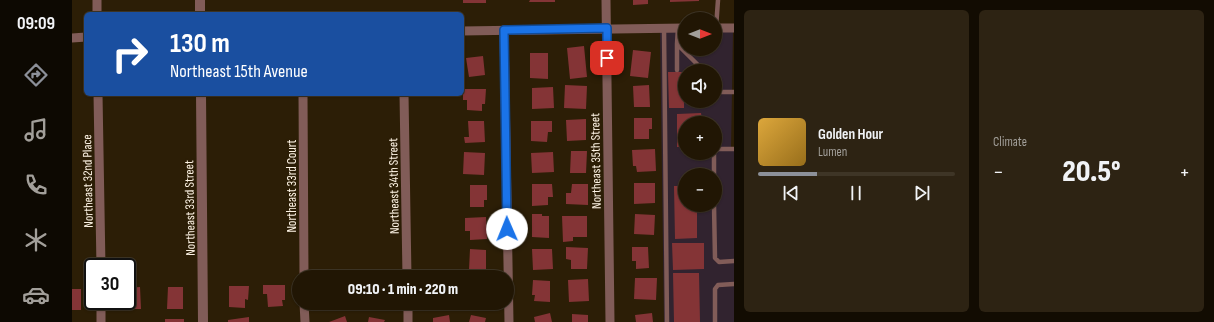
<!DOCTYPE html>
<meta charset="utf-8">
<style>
:root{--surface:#211604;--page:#2d2313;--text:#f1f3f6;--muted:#a29f9a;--line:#3e3526;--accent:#8c9099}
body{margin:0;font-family:"Sofia Sans Condensed",sans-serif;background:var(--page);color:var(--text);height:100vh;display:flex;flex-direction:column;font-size:15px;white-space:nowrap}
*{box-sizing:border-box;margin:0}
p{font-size:13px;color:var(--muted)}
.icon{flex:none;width:22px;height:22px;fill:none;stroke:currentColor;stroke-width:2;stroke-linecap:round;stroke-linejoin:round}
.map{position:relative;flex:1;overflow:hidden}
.details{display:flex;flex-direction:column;gap:10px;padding:10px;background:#120c02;width:480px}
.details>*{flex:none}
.guide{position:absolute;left:12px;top:12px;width:380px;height:84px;border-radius:6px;box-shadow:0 1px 3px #0004,0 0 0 1px var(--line);background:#1a4fa0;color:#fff;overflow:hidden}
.needle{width:26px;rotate:90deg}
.fabs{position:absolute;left:606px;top:12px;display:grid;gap:8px}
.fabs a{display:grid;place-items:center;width:44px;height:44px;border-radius:50%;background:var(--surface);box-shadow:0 1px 3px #0004,0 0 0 1px var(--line);font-size:20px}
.speed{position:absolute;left:12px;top:258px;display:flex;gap:8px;font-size:20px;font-weight:700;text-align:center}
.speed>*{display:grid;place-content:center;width:52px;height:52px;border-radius:50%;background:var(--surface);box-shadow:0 1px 3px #0004,0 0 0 1px var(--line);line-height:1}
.speed .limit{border:2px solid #111;border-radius:6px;background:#fff;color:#111}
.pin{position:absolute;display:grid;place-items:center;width:34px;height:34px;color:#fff;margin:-17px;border-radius:8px;box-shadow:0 2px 6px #0006}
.me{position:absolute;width:44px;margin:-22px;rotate:359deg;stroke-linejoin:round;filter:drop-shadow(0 0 3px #0008)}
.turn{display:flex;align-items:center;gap:14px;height:84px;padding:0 20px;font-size:18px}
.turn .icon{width:52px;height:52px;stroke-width:2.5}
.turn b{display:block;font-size:28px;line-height:34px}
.big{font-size:30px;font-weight:800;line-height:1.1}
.details .card{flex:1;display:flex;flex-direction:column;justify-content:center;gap:6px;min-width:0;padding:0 14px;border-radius:6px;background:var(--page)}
.song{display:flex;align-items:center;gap:12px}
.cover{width:48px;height:48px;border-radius:6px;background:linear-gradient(135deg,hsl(40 70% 55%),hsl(40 70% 35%))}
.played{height:4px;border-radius:2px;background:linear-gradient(90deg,var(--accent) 30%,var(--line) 30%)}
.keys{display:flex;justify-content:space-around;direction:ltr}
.heat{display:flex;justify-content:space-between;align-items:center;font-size:22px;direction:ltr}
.details .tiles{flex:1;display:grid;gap:10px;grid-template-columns:repeat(2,1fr)}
.trip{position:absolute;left:220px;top:270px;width:222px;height:40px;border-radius:20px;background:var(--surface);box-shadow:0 1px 3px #0004,0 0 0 1px var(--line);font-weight:800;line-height:40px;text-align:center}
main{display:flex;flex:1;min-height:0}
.tabs{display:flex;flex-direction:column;width:72px;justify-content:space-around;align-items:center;background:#0d0902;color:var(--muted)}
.tabs .icon{width:28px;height:28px}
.tabs .current{color:var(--accent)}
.tabs b{font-size:18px;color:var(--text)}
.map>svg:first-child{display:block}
</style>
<main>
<nav class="tabs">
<b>09:09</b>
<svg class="icon current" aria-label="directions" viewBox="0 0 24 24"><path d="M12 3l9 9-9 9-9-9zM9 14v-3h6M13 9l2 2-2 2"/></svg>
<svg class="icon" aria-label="music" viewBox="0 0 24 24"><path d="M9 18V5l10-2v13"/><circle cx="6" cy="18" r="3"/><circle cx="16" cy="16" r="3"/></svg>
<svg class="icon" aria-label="phone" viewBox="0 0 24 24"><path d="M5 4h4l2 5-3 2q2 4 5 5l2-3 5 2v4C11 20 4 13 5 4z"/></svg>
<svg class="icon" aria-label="climate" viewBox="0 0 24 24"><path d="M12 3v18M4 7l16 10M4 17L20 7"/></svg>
<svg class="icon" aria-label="car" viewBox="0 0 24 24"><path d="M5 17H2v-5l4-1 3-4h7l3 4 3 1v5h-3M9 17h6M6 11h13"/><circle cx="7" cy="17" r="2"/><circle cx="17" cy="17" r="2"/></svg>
</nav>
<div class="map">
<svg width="662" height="322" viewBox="0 0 662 322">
<rect width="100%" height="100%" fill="#2c1e06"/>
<!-- commercial -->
<path fill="#31232f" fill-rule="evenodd" d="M588,31h25v18h30v-17h18l-2,118 3,1v171h-70zM613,71h30v30h-30zM613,123h30v30h-30zM613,175h30v30h-30z"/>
<!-- building -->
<path fill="#843436" d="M391,0h23v3h-23z
M458,0h25v2h-26z
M561,0h15v4l-15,1z
M598,0h29v1l-29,1z
M512,46l3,31 -17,2 -3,-31z
M561,50l18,2 -3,26 -18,-2z
M458,53h18v26l-18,-1z
M411,56l2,19 -16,2 -3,-19z
M596,72h16v36h-15z
M493,85l22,1 -1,23 -22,-1z
M577,85l1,22h-16l-1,-21z
M481,87l1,21 -22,1v-21z
M391,89h23l-1,15h-3v7l-15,-1v-10h-4z
M629,113l1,7 5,3h-22v24h-8v-33z
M562,118h18v11h-3v10h-15z
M514,119v21l-19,1 -1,-21z
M396,121h16l1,21 -20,1 -1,-6h5z
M459,121h21v11h-4l-1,10 -16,-1z
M583,149l1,22 -19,1 -1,-6h-3l-1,-16z
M499,151h16l-1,22h-16z
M392,152l21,1 -1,22 -21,-1z
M481,152l1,20 -22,1 -1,-20z
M562,183h21v20l-21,1z
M460,184h20l1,13h-5v8l-16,1z
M500,184h16v21l-22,-1v-11h5z
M398,185h17v15h-3v7h-14z
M602,186h11v19h12v33l-22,1z
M460,214h10v2h7v22l-17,-1z
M563,214l20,1 -1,20 -20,-1z
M490,216h25v21h-14v4l-10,1z
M414,217l1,22 -17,1v-9h-5v-13z
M600,243h32v26l-31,1z
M494,247l22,1 -1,21h-16v-9l-5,-1z
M560,247h16l1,21 -13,1v-8h-4z
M398,249l16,1v21l-17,-1z
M460,249h20l1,20 -20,1z
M601,273h26l1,49h-26z
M563,278h22l-1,22 -22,-1z
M516,279l1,22 -20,1 -1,-22z
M461,280l17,1v21l-16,-1 1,-6h-3z
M191,285h22v15h-3l1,6 -15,1 -1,-13h-4z
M157,286h20l-1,14 -3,-1v9l-16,-1z
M68,287l1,22h-15l1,-21z
M96,287h15v22h-16z
M0,289h9v21h-9z
M258,303h23v3h-23z
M478,313l2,9h-17l-1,-5z
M580,313l1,9h-17l-1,-7z
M500,314l16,1v7h-16z
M377,315l1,7h-17v-4z
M399,315l15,3 -1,4h-16z
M273,316l2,6h-18z
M177,317v5h-21v-2z
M297,317l16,3 -1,2h-16z
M93,319h19v3h-19z"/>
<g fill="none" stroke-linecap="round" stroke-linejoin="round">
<!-- service -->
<path stroke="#815c58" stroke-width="4.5" d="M592,28l3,294
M606,28l-1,16 24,24v3
M644,28l2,-28
M605,44v26
M643,92h19
M643,152l3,-3h16
M642,153v22
M642,205l1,53 4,4 15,-1
M643,322v-33l3,-4 16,-1"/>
<!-- minor -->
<path stroke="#815c58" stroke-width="9" d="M25,0v14
M534,0l4,322
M643,28h19
M432,30l5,292
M390,31l223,-3
M0,38l14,-1
M26,94l3,173
M231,94l1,183
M332,94l3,183
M29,301v21
M232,303l1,19
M336,303v19"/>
<!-- tertiary -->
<path stroke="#815c58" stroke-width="10" d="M128,0v14
M129,94l2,228"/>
</g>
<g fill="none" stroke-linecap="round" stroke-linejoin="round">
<defs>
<path id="route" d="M435,229l-3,-199 103,-2v30"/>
</defs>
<!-- route casing -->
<use href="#route" stroke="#114b97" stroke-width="10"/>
<!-- route -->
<use href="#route" stroke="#1a73e8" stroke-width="7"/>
</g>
<g text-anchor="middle" stroke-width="4" stroke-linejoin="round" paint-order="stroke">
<!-- street labels -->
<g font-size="13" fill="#fdf3e4" stroke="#2c1e06">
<text transform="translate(523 161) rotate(-91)" y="5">Northeast 35th Street</text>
<text transform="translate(15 181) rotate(-91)" y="5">Northeast 32nd Place</text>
<text transform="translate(219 186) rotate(-90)" y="5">Northeast 33rd Court</text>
<text transform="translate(321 186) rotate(-91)" y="5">Northeast 34th Street</text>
<text transform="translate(117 208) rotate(-91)" y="5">Northeast 33rd Street</text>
</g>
</g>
</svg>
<div class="fabs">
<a><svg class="needle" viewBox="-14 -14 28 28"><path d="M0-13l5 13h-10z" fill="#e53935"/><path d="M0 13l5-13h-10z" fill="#a29f9a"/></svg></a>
<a><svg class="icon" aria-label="sound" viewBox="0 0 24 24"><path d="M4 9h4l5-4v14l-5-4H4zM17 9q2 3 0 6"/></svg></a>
<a>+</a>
<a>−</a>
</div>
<div class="speed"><div class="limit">30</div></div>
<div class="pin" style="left:535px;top:58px;background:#d93025"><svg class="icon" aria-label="arrive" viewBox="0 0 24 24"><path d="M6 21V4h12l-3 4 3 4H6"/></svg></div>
<svg class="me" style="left:435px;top:229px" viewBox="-20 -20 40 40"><circle r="19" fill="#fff"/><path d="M0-13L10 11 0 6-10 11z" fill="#1a73e8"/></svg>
<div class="trip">09:10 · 1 min · 220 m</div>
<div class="guide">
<div class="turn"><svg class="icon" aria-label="right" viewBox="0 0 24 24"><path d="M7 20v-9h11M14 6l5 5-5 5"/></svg><div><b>130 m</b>Northeast 15th Avenue</div></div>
</div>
</div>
<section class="details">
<div class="tiles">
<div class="card">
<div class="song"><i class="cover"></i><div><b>Golden Hour</b><p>Lumen</p></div></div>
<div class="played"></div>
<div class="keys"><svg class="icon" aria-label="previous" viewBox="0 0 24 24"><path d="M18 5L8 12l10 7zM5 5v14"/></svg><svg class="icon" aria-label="pause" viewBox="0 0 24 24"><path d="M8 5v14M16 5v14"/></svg><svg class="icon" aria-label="next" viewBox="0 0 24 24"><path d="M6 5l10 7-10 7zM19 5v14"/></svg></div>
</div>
<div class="card"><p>Climate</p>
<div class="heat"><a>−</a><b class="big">20.5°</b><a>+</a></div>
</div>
</div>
</section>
</main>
